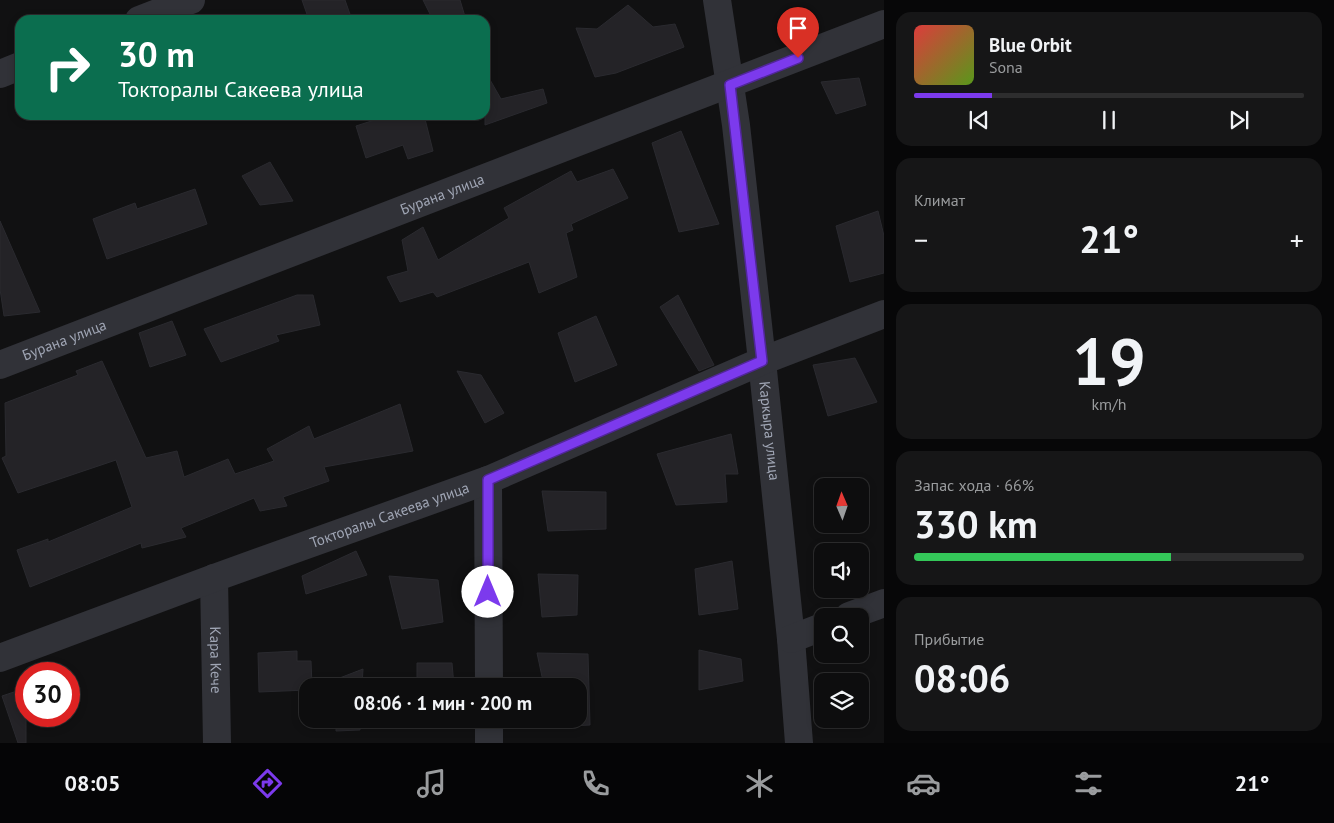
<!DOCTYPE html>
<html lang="ru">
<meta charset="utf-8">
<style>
:root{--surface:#0d0d0e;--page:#161617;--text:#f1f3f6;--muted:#9a9c9e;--line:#2d2d2e;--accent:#7c3aed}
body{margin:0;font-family:"PT Sans",sans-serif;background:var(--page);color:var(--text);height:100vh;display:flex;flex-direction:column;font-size:19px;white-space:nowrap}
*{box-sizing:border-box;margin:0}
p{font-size:16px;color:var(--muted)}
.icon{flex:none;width:28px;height:28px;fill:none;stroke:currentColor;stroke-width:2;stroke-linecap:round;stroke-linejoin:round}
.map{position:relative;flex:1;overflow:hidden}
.side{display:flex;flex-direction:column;gap:12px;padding:12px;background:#070708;width:450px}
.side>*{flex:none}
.top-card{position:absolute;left:15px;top:15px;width:475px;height:105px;border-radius:15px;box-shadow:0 2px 8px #0003,0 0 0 1px var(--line);background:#0b6e4f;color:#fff;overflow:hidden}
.needle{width:32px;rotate:358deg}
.fabs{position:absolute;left:814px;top:478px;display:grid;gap:10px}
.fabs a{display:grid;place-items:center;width:55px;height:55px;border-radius:10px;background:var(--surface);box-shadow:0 2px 8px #0003,0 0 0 1px var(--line);font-size:25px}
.speed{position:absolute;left:15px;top:662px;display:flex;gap:10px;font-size:25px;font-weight:700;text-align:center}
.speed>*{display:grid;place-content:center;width:65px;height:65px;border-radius:50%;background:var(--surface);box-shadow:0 2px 8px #0003,0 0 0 1px var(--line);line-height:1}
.speed .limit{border:8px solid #d22;background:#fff;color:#111}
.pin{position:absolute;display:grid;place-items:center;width:42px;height:42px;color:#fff;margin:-51px -21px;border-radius:50% 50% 50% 0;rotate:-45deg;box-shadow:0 0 5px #0007}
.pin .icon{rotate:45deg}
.me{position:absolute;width:55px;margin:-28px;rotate:0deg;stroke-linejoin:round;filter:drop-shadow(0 0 4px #0008)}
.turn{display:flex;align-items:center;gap:18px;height:105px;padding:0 20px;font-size:22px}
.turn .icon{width:65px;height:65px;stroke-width:2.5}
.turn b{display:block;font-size:35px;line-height:42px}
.big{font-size:38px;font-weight:800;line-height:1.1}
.side .widget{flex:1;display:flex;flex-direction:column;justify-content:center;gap:8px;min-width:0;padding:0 18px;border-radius:15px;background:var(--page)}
.side .dial{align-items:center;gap:0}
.dial b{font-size:65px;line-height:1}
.song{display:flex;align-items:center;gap:15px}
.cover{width:60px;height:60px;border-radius:8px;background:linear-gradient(135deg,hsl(0 70% 55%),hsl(90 70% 35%))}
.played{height:5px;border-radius:2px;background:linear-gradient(90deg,var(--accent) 20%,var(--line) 20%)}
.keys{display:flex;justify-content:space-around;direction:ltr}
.heat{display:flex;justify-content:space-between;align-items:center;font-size:28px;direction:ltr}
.charge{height:8px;border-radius:4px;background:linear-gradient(90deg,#34c759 66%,var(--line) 0)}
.trip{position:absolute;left:299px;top:678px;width:288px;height:50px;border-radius:15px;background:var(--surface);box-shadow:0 2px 8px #0003,0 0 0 1px var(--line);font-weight:800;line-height:50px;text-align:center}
.tab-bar{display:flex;height:80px;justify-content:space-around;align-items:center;background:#050506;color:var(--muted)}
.tab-bar .icon{width:35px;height:35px}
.tab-bar .active{color:var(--accent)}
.tab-bar b{font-size:22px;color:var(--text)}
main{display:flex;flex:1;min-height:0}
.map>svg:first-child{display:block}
</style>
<main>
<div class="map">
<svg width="884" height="743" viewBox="0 0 884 743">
<rect width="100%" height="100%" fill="#111112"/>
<!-- building -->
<path fill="#242327" stroke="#2a2a2f" d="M302,0h43l7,20h-43z
M423,0h37l6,20h-33z
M628,5l25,22 22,-3 9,23 -68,26 -21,4 -19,-49 21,1z
M485,71l16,28 42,-10 4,14 -62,22z
M859,78l7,27 -30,9 -15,-32z
M390,115h34l9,36 -25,8 -5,-14 -37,13 -10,-32z
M681,131l38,93 -40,8 -27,-89z
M270,162l23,39 -33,4 -18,-29z
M613,169l15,29 -57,26 2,6 -7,3 11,44 -38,16 -10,-31 -92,35 -4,-5 -33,10 -13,-25 21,-6 -6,-31 21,-13 15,33 71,-42 -5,-10 67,-37 6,11z
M195,189l12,35 -100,35 -14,-40 42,-16 2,6z
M878,211l6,25v37l-34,9 -14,-56z
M0,221l40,91 -36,4 -4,-27z
M297,295h16l7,30 -44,10 3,6 -58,21 -17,-33z
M678,295l36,70 -15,6 -39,-64z
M596,316l21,49 -42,17 -17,-49z
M172,321l14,34 -36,12 -11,-34z
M855,358l22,44 -49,14 -15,-51z
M102,361l44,97 31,-7 7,26 44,-18 7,15 39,-13 -7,-12 42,-23 5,13 86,-35 13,47 -89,16 5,14 -46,16 4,9 -27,5 -6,-13 -73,30 5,9 -44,11 -1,-5 -111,44 -13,-37 31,-11v3l84,-35 -16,-47 -98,33 -16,-35 4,-2 -1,-53 73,-28 -2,-4z
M457,371l24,4 23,38 -19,10z
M731,434l7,40h-13l2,28 -51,3 -19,-51z
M542,491l64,1v37l-58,2z
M356,551l11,24 -61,19 -4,-18z
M732,561l6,48 -39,6 -4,-46z
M538,574l40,1 -1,40 -35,2z
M389,576l49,4 5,42 -41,7z
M699,650l42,9 2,22 -44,9z
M297,651v10h14l1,25h-4v4l-49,2 -1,-39z
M537,653l51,1 2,71 -37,2 -2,-8h27v-33h-34z
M417,663h35l2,23h-37z
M363,669l-1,17h-25v-7z
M26,688v55h-8l-16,-47z
M336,719h25l-1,11 -24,1z"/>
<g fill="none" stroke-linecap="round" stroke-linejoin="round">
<!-- minor -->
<g stroke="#313238" stroke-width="28">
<path id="s1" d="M717,0l19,125 26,236 29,278 8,104"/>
<path d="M139,20l52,-20"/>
<path d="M0,74l20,-8"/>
<path id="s2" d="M0,365l884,-341"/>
<path d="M488,480l1,206"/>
<path id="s3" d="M214,578l3,165"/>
<path d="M849,616l35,-13"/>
<path d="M791,639l31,-12"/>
<path id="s4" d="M0,658l214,-80 274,-98 274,-119 122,-47"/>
<path d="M489,719v24"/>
</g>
</g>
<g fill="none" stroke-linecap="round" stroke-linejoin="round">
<defs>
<path id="route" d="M488,592v-112l274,-119 -32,-276 68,-27"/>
</defs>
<!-- route casing -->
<use href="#route" stroke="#51269a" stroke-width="12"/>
<!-- route -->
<use href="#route" stroke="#7c3aed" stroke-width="9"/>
</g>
<g text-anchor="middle" stroke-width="5" stroke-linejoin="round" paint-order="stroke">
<!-- street labels -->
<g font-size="15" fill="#a0a6b5" stroke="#0c0c0d">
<text dy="5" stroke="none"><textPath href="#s2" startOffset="474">Бурана улица</textPath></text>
<text dy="5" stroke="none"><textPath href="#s2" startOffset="69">Бурана улица</textPath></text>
<text dy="5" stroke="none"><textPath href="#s1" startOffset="434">Каркыра улица</textPath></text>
<text dy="5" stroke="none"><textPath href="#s4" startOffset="415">Токторалы Сакеева улица</textPath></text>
<text dy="5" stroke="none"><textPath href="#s3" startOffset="82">Кара Кече</textPath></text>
</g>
</g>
</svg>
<div class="fabs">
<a><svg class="needle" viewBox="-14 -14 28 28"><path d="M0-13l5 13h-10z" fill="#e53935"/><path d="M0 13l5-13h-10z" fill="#9a9c9e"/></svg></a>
<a><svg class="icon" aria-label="sound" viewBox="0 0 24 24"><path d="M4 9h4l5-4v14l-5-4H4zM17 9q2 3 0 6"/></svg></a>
<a><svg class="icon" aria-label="search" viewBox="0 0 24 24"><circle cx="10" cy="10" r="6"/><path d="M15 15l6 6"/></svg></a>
<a><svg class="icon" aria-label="layers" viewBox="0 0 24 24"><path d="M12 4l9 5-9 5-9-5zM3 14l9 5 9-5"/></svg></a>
</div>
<div class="speed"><div class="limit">30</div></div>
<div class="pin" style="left:798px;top:58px;background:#d93025"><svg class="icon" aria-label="arrive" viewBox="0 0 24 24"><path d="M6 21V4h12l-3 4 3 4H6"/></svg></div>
<svg class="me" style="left:488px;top:592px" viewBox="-20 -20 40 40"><circle r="19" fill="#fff"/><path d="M0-13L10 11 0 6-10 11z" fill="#7c3aed"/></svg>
<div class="trip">08:06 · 1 мин · 200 m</div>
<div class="top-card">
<div class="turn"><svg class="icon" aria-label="right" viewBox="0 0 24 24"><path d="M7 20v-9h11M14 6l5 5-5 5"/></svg><div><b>30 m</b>Токторалы Сакеева улица</div></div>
</div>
</div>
<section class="side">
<div class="widget">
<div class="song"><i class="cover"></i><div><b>Blue Orbit</b><p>Sona</p></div></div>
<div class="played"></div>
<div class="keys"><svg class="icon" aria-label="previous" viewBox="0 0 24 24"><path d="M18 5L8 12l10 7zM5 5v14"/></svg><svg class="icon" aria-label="pause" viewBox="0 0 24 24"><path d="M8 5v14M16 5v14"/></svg><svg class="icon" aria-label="next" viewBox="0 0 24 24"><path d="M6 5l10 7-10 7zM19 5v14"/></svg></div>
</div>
<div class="widget"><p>Климат</p>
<div class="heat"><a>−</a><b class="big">21°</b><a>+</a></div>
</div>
<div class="widget dial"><b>19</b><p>km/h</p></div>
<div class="widget"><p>Запас хода · 66%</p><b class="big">330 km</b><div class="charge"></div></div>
<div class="widget"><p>Прибытие</p><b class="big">08:06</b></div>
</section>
</main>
<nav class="tab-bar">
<b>08:05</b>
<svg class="icon active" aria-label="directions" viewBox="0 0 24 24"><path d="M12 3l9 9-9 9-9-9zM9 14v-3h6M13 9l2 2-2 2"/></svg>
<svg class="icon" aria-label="music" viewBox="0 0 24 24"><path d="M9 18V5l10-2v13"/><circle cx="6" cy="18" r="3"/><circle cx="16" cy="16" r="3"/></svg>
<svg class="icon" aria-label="phone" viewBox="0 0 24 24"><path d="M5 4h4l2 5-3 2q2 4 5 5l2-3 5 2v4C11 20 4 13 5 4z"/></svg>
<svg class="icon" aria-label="climate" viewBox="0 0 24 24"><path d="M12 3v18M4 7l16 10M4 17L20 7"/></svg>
<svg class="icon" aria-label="car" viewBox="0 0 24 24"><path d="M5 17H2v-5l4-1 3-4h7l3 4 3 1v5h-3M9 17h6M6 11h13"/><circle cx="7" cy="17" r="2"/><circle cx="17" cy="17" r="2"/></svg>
<svg class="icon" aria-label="filters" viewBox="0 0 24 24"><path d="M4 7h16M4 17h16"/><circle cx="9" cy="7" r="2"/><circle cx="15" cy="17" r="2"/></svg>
<b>21°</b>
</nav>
